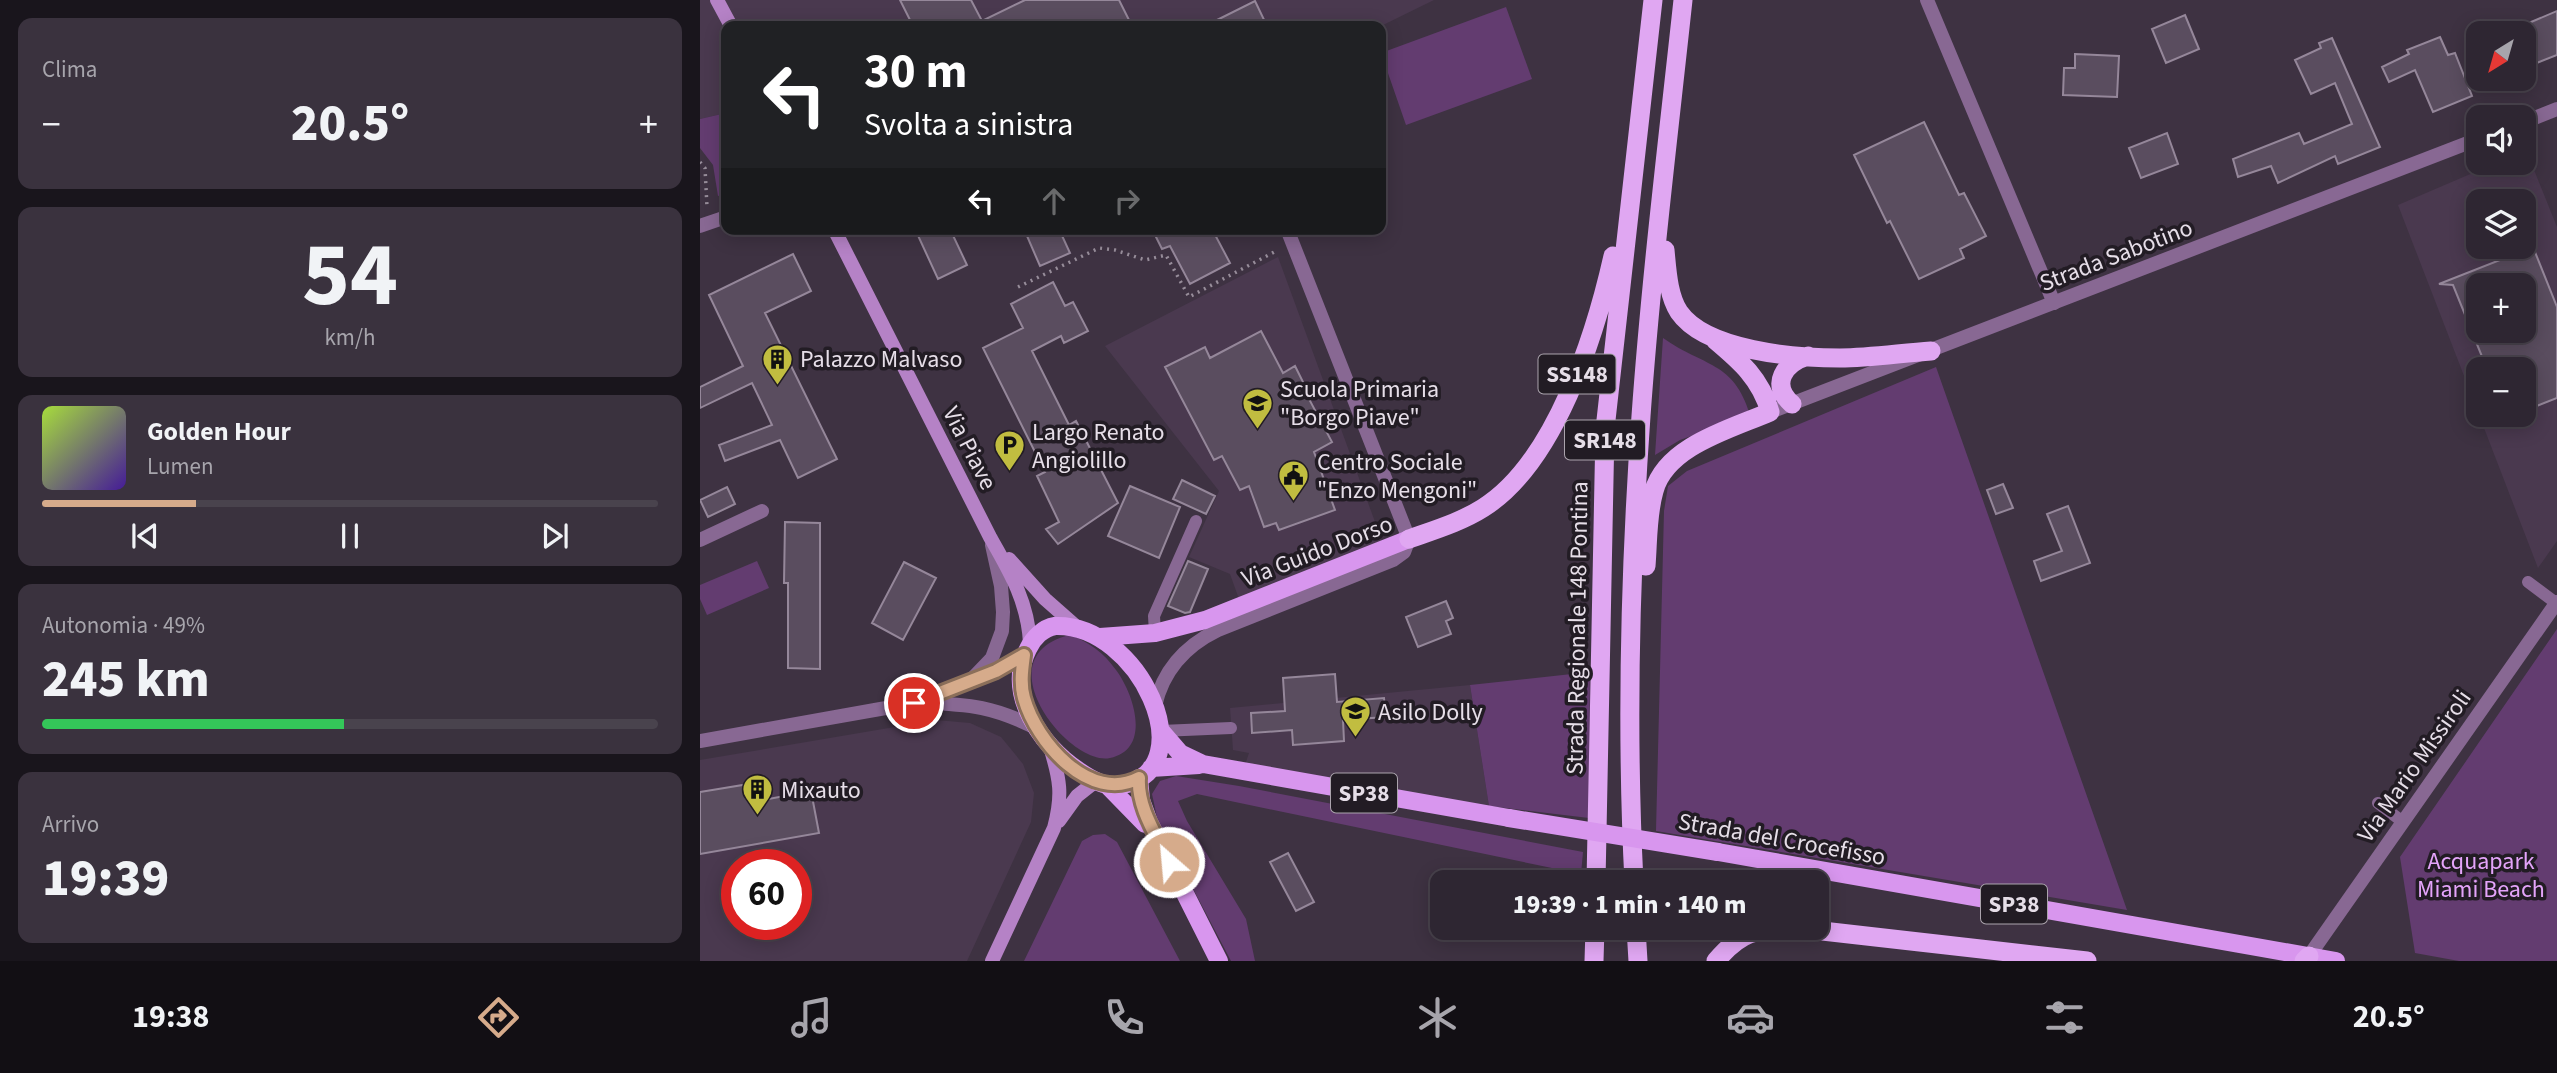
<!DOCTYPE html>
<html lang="it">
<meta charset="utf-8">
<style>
:root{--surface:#2e2632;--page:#3a323e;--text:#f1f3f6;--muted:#a7a5ac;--line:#49434d;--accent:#d6ab8b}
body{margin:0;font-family:"Source Sans 3",sans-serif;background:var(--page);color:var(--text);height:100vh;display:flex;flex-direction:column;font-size:26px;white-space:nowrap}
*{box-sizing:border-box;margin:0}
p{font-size:23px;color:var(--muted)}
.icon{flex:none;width:38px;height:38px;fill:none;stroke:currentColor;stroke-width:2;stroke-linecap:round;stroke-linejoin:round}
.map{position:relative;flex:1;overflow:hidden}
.drawer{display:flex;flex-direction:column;gap:18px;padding:18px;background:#19151c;width:700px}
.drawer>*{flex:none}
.guide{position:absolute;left:21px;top:21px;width:665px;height:214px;border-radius:14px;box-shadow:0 4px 18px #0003,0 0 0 2px var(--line);background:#202124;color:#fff;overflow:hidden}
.needle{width:46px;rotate:217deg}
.controls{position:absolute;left:1766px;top:21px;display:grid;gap:14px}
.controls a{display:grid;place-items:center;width:70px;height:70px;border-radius:14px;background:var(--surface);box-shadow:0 4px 18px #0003,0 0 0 2px var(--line);font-size:35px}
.speed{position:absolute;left:21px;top:849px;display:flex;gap:14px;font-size:35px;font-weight:700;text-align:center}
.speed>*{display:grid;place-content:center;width:91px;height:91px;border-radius:50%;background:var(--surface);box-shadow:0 4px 18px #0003,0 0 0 2px var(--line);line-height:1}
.speed .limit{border:10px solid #d22;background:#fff;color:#111}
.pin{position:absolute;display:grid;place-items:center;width:60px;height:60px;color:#fff;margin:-30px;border:4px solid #fff;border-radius:50%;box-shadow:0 2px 7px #0007}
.me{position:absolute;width:77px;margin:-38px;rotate:333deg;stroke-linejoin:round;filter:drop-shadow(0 0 5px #0008)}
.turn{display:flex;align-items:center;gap:24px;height:147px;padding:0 28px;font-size:32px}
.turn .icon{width:91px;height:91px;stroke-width:2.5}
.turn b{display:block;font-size:49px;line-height:60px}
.lanes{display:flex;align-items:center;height:66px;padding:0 28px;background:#0003;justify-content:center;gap:35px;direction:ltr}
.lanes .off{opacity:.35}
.big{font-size:52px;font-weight:800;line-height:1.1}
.drawer .card{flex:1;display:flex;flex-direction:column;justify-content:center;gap:10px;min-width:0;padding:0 24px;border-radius:14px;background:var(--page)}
.drawer .dial{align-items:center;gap:0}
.dial b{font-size:91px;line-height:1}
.song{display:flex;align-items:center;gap:21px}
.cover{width:84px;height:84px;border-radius:10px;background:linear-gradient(135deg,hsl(80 70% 55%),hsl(260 70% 35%))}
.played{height:7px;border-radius:4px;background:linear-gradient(90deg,var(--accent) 25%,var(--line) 25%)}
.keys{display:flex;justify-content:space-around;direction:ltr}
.heat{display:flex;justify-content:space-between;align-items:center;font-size:38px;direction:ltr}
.charge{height:10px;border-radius:5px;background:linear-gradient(90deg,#34c759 49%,var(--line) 0)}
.trip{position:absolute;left:730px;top:870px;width:399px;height:70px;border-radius:14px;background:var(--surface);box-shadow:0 4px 18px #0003,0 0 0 2px var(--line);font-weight:800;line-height:70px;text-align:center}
.tabs{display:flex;height:112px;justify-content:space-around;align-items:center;background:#120f14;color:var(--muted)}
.tabs .icon{width:49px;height:49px}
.tabs .selected{color:var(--accent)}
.tabs b{font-size:32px;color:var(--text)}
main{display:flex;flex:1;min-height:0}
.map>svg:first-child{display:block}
</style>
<main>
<section class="drawer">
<div class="card"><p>Clima</p>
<div class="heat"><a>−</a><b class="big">20.5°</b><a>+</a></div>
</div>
<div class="card dial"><b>54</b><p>km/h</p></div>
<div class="card">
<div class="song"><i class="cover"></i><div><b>Golden Hour</b><p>Lumen</p></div></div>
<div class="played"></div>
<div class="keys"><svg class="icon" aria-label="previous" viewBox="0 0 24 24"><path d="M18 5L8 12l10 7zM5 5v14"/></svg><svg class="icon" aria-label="pause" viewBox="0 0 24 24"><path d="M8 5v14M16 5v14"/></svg><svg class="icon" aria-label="next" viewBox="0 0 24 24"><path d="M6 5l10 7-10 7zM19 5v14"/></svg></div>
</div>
<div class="card"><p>Autonomia · 49%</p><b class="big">245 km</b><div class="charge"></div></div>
<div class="card"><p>Arrivo</p><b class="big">19:39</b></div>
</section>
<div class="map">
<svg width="1857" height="961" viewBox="0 0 1857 961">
<rect width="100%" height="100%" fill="#3e3242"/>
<!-- built -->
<path fill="#4a394f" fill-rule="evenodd" d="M0,0h734l-53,26h-655v87l-26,6z
M1826,150l31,77v314l-19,27 -59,-153h45v-46h-46v43l-80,-207 98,-42h28v-12zM1778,201h46v46h-46zM1778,285h46v46h-46z
M578,257l104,284 -143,58 -9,-25 -41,-17 30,-66 -114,-145z
M770,685l19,121 -244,-41 4,-12 -16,-3 -3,-42z
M236,720l34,3 31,14 22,27 11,29 -3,29 -64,139h-267v-107l119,-21 -8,-41 -53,9 -4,-18 -54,9v-32zM37,864h59v60h-59z"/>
<!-- green -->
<path fill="#633c70" d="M806,7l26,72 -126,46 -25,-72z
M26,113v81l-8,2 -5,-31 -13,-17v-29z
M963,338c41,29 71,23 87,77l-70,25 -25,15z
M1236,367l191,543 -471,-79 8,-320 4,-25 19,-15z
M57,561l12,27 -62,27 -7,-16v-14z
M1857,629v332h-98l-44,-8 -15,-96z
M370,635c19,7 34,18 46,35 18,24 36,79 -6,88 -41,9 -129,-102 -40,-123z
M890,672l-1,146 -100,-12 -19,-121z
M476,776l63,10 344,66 -2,22 -384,-80 -19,7 9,20 59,98 9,42h-24l-73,-139 -6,-28 8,-13z
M405,834l12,8 63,119h-156l58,-120 11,-6z"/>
<!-- building -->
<path fill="#5a4d5f" stroke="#95879a" stroke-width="2" fill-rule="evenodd" d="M200,0h71l11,21 43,-21h94l13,26h-219z
M555,1l12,25h-62z
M1857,11v44l-33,13v-43z
M1485,15l14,34 -33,14 -14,-34z
M1740,37l8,18 7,-2 17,43 -39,16 -18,-42 -26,12 -7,-15 27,-13 -2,-4z
M1632,38l48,109 -42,17 -3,-8 -57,27 -7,-17 -33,11 -5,-18 66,-26 5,11 48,-20 -17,-41 -24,11 -16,-34 26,-12 -2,-5z
M1375,54l44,2 -2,41 -54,-2 1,-27h11z
M1224,122l35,73 5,-2 22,43 -26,13 4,9 -45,21 -29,-58 -3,2 -33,-68z
M1467,133l11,31 -37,14 -12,-30z
M215,229h35l17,36 -29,14z
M324,229h35l11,24 -30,13z
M452,229h60l18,34 -40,21 -20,-38 -8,3z
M1833,247l24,60v91l-33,13v-42h-37l-34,-84 -14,-1zM1778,285h46v46h-46z
M93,254l18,37 -46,22 72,146 -39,19 -18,-38 -55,21 -6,-16 53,-20 -20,-42 -52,25v-21l43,-21 -34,-71z
M353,282l12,24 8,-4 15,29 -24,12 -3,-7 -29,15 37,74 7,-4 42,82 -60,41 -12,-15 13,-7 -22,-46 8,-4 -62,-124 40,-20 -12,-24z
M561,331l22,42 12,-7 8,16 -2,2 31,58 -18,10 21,58 -56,20 -3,-7 -12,4 -15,-41 -9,4 -18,-34 -8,4 -49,-93 40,-20 5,11z
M482,480l33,16 -9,18 -33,-15z
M1303,484l10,24 -17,6 -9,-24z
M430,486l50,21 -21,51 -51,-22z
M27,487l8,17 -27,13 -8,-17z
M1368,506l22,57 -49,18 -7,-20 28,-10 -15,-37z
M85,522l35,1v146l-32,-1v-85h-4z
M488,561l20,8 -18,43 -5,1 -17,-7z
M204,562l32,16 -33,62 -31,-17z
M746,601l7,17 -7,3 5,13 -33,13 -12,-30z
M635,674l2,28 47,-4 2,19 -43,3 1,21 -51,4 -1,-15 -40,3 -1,-20 34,-2 -2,-33z
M55,783l3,18 53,-10 8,42 -119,21v-62z
M588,853l26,49 -18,9 -26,-49z"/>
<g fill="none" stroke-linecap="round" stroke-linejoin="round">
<!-- path -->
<path stroke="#978d9a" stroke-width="3.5" stroke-dasharray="2 5" stroke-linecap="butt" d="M0,162l5,6 2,39
M318,287l81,-39 16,2 30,10 21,-5 23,42 89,-47"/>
<!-- service -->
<path stroke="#886893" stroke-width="12" d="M1828,582l28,21
M455,633l-1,-17 42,-95
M461,731l70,-3
M1678,803l25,19"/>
<!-- minor -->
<path stroke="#886893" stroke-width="14" d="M1227,0l127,303
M0,226l26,-9
M0,540l62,-29
M455,706c8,-36 30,-60 63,-76l175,-70 11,-8 5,-13 -122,-310"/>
<!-- tertiary -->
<path stroke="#886893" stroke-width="14" d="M1824,122l33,-13
M1070,412l708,-273
M276,680l49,-25
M223,703c47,1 72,4 115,26
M0,741l214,-38 54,-20 24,-25 10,-27 1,-19 -2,-26 -9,-41
M1609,956l248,-354"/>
<!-- secondary -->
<path stroke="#b582c6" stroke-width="14" d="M17,0l14,26
M134,229l156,308c20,35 38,65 40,106
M309,559l36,40 34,30
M359,821l18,-25 19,-15
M292,961l62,-133c9,-33 6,-49 -4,-81"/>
<!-- primary -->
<path stroke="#d896ee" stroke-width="18" d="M355,626c84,-3 150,142 68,159 -17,3 -31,-5 -44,-14 -37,-25 -74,-76 -51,-122 5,-11 15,-21 27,-23z
M400,637l55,-4 50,-13 204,-81
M461,731l19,22 23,11 306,54
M451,768l48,-3
M439,778l2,22 8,22 70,139
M407,785l38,39
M1018,852l618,109"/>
<!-- trunk -->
<path stroke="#e0a7f2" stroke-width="19" d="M965,250c2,20 3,45 14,62 27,39 116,46 161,46 30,0 61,-5 91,-7
M1092,404c-23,-20 -7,-41 16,-48
M709,539c25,-9 52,-17 74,-31 72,-45 112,-172 130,-252
M946,566c2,-24 1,-51 8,-75 12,-45 77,-62 116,-79 -9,-33 -30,-51 -55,-72
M896,882l9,-453 48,-429
M934,882c-8,-155 -4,-311 7,-466 10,-139 27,-277 42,-416
M936,928l2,33
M894,961l1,-33
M1016,961c27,-32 41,-31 80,-33l291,33
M1604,961l5,-5"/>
<!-- primary-bridge -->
<path stroke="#d896ee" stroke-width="18" d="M809,818l209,34"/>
</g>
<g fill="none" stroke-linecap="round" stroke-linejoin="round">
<defs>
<path id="route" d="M214,703l82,-32 28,-16c-2,15 -4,29 0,43 12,44 66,106 115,80 -2,30 18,58 30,84"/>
</defs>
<!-- route casing -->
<use href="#route" stroke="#8b6f5a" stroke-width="18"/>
<!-- route -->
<use href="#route" stroke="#d6ab8b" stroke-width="12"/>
</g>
<!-- icons -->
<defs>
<symbol id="building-pin" viewBox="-11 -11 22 30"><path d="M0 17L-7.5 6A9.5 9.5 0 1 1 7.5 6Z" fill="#c1bd40" stroke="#221c24"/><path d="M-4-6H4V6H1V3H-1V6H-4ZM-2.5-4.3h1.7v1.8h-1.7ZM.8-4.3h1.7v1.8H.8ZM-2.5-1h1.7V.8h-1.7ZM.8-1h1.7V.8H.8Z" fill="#111"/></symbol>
<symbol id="school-pin" viewBox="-11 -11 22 30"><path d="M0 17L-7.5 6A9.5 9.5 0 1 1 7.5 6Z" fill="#c1bd40" stroke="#221c24"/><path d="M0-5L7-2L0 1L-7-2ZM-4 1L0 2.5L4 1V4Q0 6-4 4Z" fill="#111"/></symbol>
<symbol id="parking-pin" viewBox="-11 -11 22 30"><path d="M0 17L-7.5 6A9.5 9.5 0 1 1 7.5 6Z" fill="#c1bd40" stroke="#221c24"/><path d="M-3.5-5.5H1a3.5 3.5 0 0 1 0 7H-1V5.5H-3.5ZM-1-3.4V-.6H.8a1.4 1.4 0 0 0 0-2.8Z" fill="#111"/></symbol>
<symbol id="civic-pin" viewBox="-11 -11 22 30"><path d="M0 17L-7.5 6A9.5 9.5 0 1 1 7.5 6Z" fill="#c1bd40" stroke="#221c24"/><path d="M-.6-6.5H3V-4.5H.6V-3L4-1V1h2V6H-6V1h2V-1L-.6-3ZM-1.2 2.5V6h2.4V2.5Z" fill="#111"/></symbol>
</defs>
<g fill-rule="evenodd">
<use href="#building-pin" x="60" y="342" width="35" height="47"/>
<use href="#school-pin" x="540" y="386" width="35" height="47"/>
<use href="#parking-pin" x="292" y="428" width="35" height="47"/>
<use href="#civic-pin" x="576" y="458" width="35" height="47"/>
<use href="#school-pin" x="638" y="694" width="35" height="47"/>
<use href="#building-pin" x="40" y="772" width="35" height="47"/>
</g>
<g text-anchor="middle" stroke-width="7" stroke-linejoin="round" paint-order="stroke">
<!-- shield labels -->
<g fill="#221c24" stroke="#aba4ad" stroke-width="2">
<rect x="838.5" y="354.5" width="77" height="39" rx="5"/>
<rect x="865" y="420.5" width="80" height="39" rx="5"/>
<rect x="631" y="773.5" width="66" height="39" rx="5"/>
<rect x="1281" y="884.5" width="66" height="39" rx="5"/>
</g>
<g font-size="23" font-weight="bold" fill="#e6dee8">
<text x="877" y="382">SS148</text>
<text x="905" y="448">SR148</text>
<text x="664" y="801">SP38</text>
<text x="1314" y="912">SP38</text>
</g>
<!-- street labels -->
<g font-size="24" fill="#e6dee8" stroke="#221c24">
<text transform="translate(1416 255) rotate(-21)" y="8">Strada Sabotino</text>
<text transform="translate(270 448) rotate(63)" y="8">Via Piave</text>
<text transform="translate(617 551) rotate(-21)" y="8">Via Guido Dorso</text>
<text transform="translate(877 628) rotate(-89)" y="8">Strada Regionale 148 Pontina</text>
<text transform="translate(1714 766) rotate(-55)" y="8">Via Mario Missiroli</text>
<text transform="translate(1082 839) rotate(10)" y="8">Strada del Crocefisso</text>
</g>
<!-- poi labels -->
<g font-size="24" fill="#e6dee8" stroke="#221c24" text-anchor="start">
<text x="100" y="367">Palazzo Malvaso</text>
<text x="580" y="397">Scuola Primaria<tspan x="580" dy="28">"Borgo Piave"</tspan></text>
<text x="332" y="440">Largo Renato<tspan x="332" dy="28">Angiolillo</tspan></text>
<text x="617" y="470">Centro Sociale<tspan x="617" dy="28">"Enzo Mengoni"</tspan></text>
<text x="678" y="720">Asilo Dolly</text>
<text x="81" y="798">Mixauto</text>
</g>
<!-- park labels -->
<g font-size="24" fill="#e4a4fa" stroke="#221c24">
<text x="1781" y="869">Acquapark<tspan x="1781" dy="28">Miami Beach</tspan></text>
</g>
</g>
</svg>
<div class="controls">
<a><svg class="needle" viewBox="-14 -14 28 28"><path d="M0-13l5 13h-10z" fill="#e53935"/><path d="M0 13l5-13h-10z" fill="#a7a5ac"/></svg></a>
<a><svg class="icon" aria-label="sound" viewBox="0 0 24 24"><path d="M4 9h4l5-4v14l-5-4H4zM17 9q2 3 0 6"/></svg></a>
<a><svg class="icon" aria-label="layers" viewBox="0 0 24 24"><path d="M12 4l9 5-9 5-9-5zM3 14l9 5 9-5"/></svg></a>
<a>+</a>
<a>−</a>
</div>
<div class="speed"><div class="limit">60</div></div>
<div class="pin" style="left:214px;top:703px;background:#d93025"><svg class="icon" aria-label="arrive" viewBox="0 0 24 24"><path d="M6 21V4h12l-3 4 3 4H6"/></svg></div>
<svg class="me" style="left:469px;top:862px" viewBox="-20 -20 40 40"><circle r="17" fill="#d6ab8b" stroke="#fff" stroke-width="3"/><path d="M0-11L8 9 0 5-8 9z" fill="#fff"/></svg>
<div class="trip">19:39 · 1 min · 140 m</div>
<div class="guide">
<div class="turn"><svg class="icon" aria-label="left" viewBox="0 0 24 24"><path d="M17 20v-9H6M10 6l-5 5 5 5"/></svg><div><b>30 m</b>Svolta a sinistra</div></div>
<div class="lanes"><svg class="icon" aria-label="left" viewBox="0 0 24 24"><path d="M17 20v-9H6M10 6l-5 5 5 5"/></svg><svg class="icon off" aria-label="ahead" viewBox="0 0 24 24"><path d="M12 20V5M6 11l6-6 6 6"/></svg><svg class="icon off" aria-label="right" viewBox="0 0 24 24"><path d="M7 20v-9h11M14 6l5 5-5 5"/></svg></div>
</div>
</div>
</main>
<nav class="tabs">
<b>19:38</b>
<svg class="icon selected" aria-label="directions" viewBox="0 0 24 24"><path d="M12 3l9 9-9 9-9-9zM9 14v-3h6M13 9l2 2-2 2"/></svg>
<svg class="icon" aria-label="music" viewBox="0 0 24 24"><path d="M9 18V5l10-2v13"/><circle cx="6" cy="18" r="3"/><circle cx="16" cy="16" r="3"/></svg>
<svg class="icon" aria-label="phone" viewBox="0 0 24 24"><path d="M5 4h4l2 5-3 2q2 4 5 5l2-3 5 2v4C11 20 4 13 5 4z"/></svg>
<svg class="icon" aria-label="climate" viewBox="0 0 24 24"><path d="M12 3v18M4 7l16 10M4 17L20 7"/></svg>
<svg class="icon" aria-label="car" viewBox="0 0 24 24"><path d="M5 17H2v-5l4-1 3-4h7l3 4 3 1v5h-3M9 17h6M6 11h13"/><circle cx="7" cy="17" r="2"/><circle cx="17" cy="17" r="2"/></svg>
<svg class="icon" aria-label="filters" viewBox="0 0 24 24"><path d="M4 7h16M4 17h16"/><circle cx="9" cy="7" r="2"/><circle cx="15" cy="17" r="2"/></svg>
<b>20.5°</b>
</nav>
